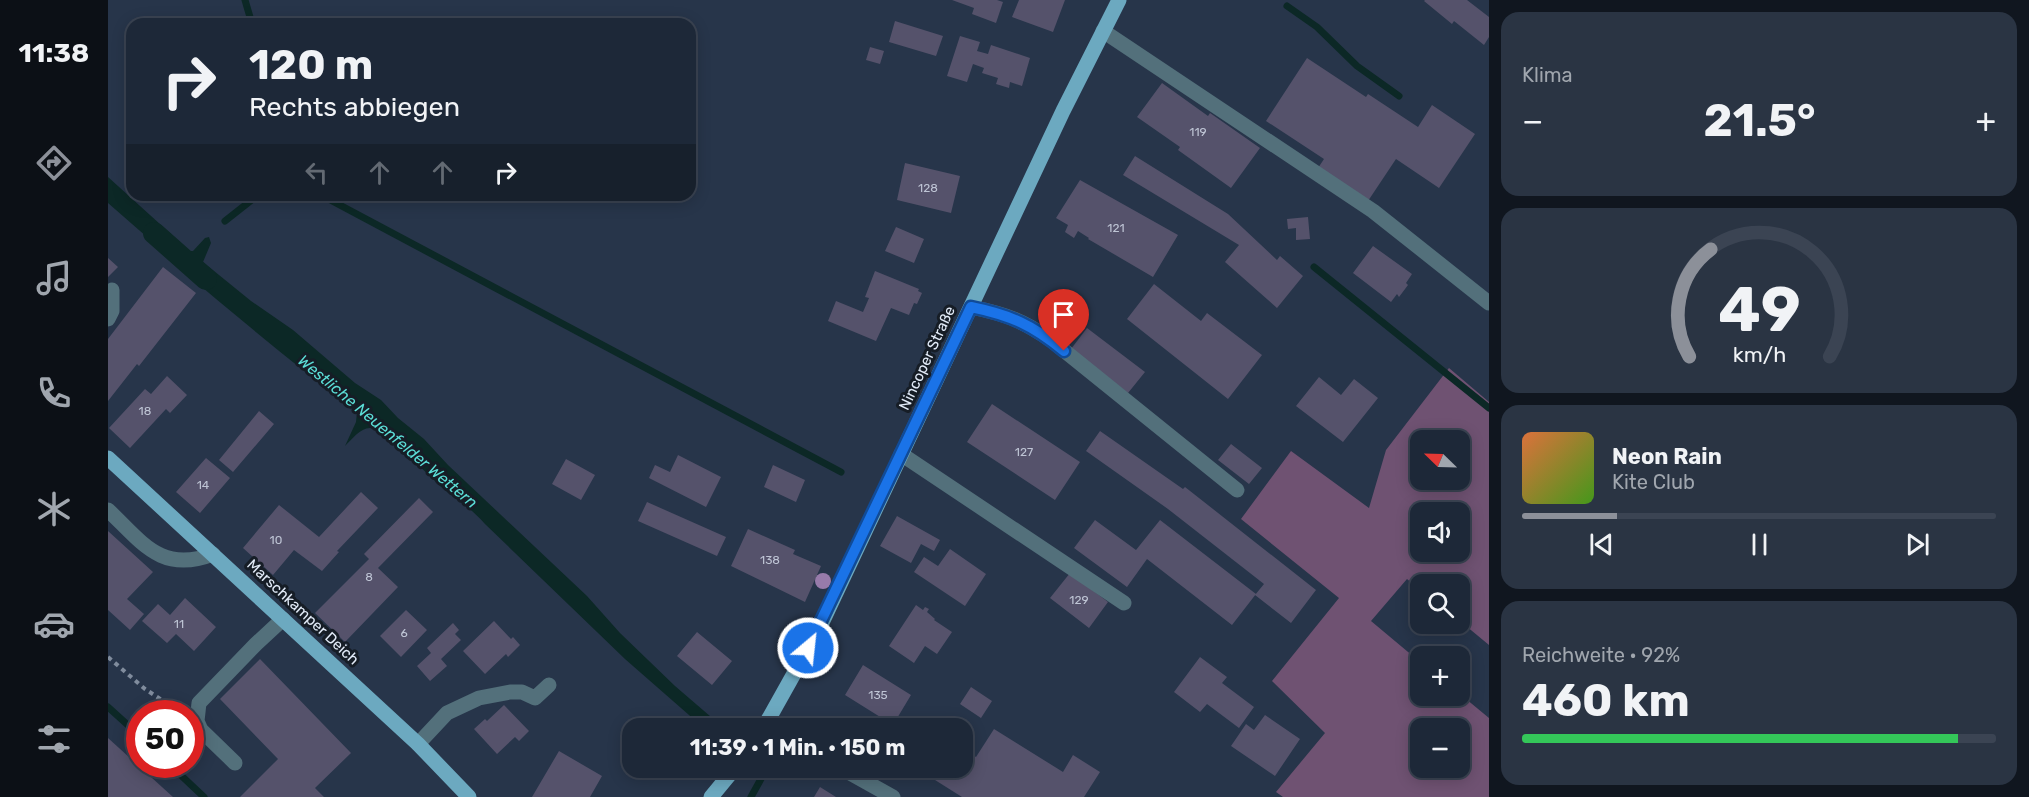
<!DOCTYPE html>
<html lang="de">
<meta charset="utf-8">
<style>
:root{--surface:#1d2838;--page:#2a3443;--text:#f1f3f6;--muted:#a0a6ae;--line:#3b4453;--accent:#8c9099}
body{margin:0;font-family:Rubik,sans-serif;background:var(--page);color:var(--text);height:100vh;display:flex;flex-direction:column;font-size:22px;white-space:nowrap}
*{box-sizing:border-box;margin:0}
p{font-size:20px;color:var(--muted)}
.icon{flex:none;width:33px;height:33px;fill:none;stroke:currentColor;stroke-width:2;stroke-linecap:round;stroke-linejoin:round}
.map{position:relative;flex:1;overflow:hidden}
.details{display:flex;flex-direction:column;gap:12px;padding:12px;background:#10161f;width:540px}
.details>*{flex:none}
.hud{position:absolute;left:18px;top:18px;width:570px;height:183px;border-radius:18px;box-shadow:0 3px 15px #0003,0 0 0 2px var(--line);background:#1d2838;color:var(--text);overflow:hidden}
.needle{width:39px;rotate:293deg}
.buttons{position:absolute;left:1302px;top:430px;display:grid;gap:12px}
.buttons a{display:grid;place-items:center;width:60px;height:60px;border-radius:12px;background:var(--surface);box-shadow:0 3px 15px #0003,0 0 0 2px var(--line);font-size:30px}
.speed{position:absolute;left:18px;top:700px;display:flex;gap:12px;font-size:30px;font-weight:700;text-align:center}
.speed>*{display:grid;place-content:center;width:78px;height:78px;border-radius:50%;background:var(--surface);box-shadow:0 3px 15px #0003,0 0 0 2px var(--line);line-height:1}
.speed .limit{border:9px solid #d22;background:#fff;color:#111}
.pin{position:absolute;display:grid;place-items:center;width:51px;height:51px;color:#fff;margin:-62px -26px;border-radius:50% 50% 50% 0;rotate:-45deg;box-shadow:0 0 6px #0007}
.pin .icon{rotate:45deg}
.me{position:absolute;width:66px;margin:-33px;rotate:28deg;stroke-linejoin:round;filter:drop-shadow(0 0 4px #0008)}
.turn{display:flex;align-items:center;gap:21px;height:126px;padding:0 24px;font-size:27px}
.turn .icon{width:78px;height:78px;stroke-width:2.5}
.turn b{display:block;font-size:42px;line-height:51px}
.lanes{display:flex;align-items:center;height:57px;padding:0 24px;background:#0003;justify-content:center;gap:30px;direction:ltr}
.lanes .off{opacity:.35}
.big{font-size:45px;font-weight:700;line-height:1.1}
.details .tile{flex:1;display:flex;flex-direction:column;justify-content:center;gap:9px;min-width:0;padding:0 21px;border-radius:18px;background:var(--page)}
.details .dial{align-items:center;gap:0}
.dial svg{height:156px;overflow:visible;fill:none;stroke:var(--line);stroke-width:7;stroke-linecap:round;text-anchor:middle}
.dial text{fill:var(--text);stroke:none}
.song{display:flex;align-items:center;gap:18px}
.cover{width:72px;height:72px;border-radius:9px;background:linear-gradient(135deg,hsl(20 70% 55%),hsl(100 70% 35%))}
.played{height:6px;border-radius:3px;background:linear-gradient(90deg,var(--accent) 20%,var(--line) 20%)}
.keys{display:flex;justify-content:space-around;direction:ltr}
.heat{display:flex;justify-content:space-between;align-items:center;font-size:33px;direction:ltr}
.charge{height:9px;border-radius:4px;background:linear-gradient(90deg,#34c759 92%,var(--line) 0)}
.trip{position:absolute;left:514px;top:718px;width:351px;height:60px;border-radius:18px;background:var(--surface);box-shadow:0 3px 15px #0003,0 0 0 2px var(--line);font-weight:700;line-height:60px;text-align:center}
main{display:flex;flex:1;min-height:0}
.dock{display:flex;flex-direction:column;width:108px;justify-content:space-around;align-items:center;background:#0c1016;color:var(--muted)}
.dock .icon{width:42px;height:42px}
.dock .selected{color:var(--accent)}
.dock b{font-size:27px;color:var(--text)}
.map>svg:first-child{display:block}
</style>
<main>
<nav class="dock">
<b>11:38</b>
<svg class="icon selected" aria-label="directions" viewBox="0 0 24 24"><path d="M12 3l9 9-9 9-9-9zM9 14v-3h6M13 9l2 2-2 2"/></svg>
<svg class="icon" aria-label="music" viewBox="0 0 24 24"><path d="M9 18V5l10-2v13"/><circle cx="6" cy="18" r="3"/><circle cx="16" cy="16" r="3"/></svg>
<svg class="icon" aria-label="phone" viewBox="0 0 24 24"><path d="M5 4h4l2 5-3 2q2 4 5 5l2-3 5 2v4C11 20 4 13 5 4z"/></svg>
<svg class="icon" aria-label="climate" viewBox="0 0 24 24"><path d="M12 3v18M4 7l16 10M4 17L20 7"/></svg>
<svg class="icon" aria-label="car" viewBox="0 0 24 24"><path d="M5 17H2v-5l4-1 3-4h7l3 4 3 1v5h-3M9 17h6M6 11h13"/><circle cx="7" cy="17" r="2"/><circle cx="17" cy="17" r="2"/></svg>
<svg class="icon" aria-label="filters" viewBox="0 0 24 24"><path d="M4 7h16M4 17h16"/><circle cx="9" cy="7" r="2"/><circle cx="15" cy="17" r="2"/></svg>
</nav>
<div class="map">
<svg width="1381" height="797" viewBox="0 0 1381 797">
<rect width="100%" height="100%" fill="#27354a"/>
<!-- green -->
<path fill="#6f5272" fill-rule="evenodd" d="M1341,368l40,34v243l-29,-24v-36h-40v5l-13,-11 -36,42 49,41v34h40v-2l29,24v79h-206l-7,-5 49,-59 -53,-52 67,-83 -98,-79 50,-68 78,57 17,-58zM1312,441h40v39h-40zM1312,513h40v39h-40zM1312,729h40v39h-40z"/>
<!-- water -->
<path fill="#0c2826" d="M0,177l74,67 -11,14 -63,-55z
M101,237l2,6 -8,19 48,39 42,29 62,53 26,17 17,18 26,21 24,26 139,131 33,37 55,53 50,43h-20l-80,-70 -140,-135c-12,-14 -25,-22 -39,-33 -15,-12 -60,-62 -75,-63 -10,-1 -19,11 -26,18l11,-24 1,-10c-62,-47 -121,-96 -180,-146l13,-15h3l12,-13z"/>
<g fill="none" stroke-linecap="round" stroke-linejoin="round">
<!-- stream -->
<path stroke="#0c2826" stroke-width="7" d="M137,0l7,24
M1179,6l30,21 40,39 42,30
M213,195l520,277
M117,221l33,-26
M1206,267l175,141
M0,707l32,29
M62,765l34,32
M643,797l16,-29"/>
<!-- canal -->
<path stroke="#0c2826" stroke-width="22" d="M46,233l52,46"/>
</g>
<!-- building -->
<path fill="#55526b" d="M844,0h45l6,2 -7,21 -24,-9 2,-6z
M911,0h46l-12,32 -41,-15z
M1317,0h42l22,17v20l-5,8 -30,-24 -2,3 -28,-23z
M787,21l48,15 -7,20 -47,-14z
M852,36l20,6 -3,9 11,3 3,-9 39,13 -8,28 -12,-4 -1,6 -13,-4 2,-6 -16,-5 2,-5 -11,-4 -6,18 -20,-6z
M762,47l14,4 -4,13 -14,-4z
M1199,58l59,39 2,-3 50,33 14,-22 43,29 -36,54 -43,-29 -28,42 -50,-33 6,-9 -58,-38z
M1054,83l46,33 2,-3 50,35 -29,40 -53,-38 2,-3 -43,-30z
M1027,156l93,58 49,46 3,-4 23,20 -26,32 -52,-46 14,-17 -116,-70z
M797,163l55,13 -9,37 -54,-13z
M972,180l98,55 -25,42 -65,-38 1,-1 -11,-7 -4,7 -9,-6 3,-7 -12,-7z
M1200,217l2,22 -14,1v-12l-8,1 -1,-10z
M788,227l28,12 -10,24 -29,-12z
M1265,246l39,28 -6,9 2,2 -9,12 -2,-3 -6,8 -38,-29z
M0,258l10,9 -10,10z
M55,267l33,26 -57,73 -2,-2 -29,37v-62z
M767,271l44,18 -1,2 4,2 -5,11 -3,-1 -5,12 -18,-7 -15,33 -48,-20 8,-20 27,11 6,-14 -4,-1z
M1046,284l47,37 6,-8 55,42 -34,44 -101,-80z
M979,328l58,44 -17,21 -57,-44z
M59,376l20,19 -17,18 -4,-4 -36,39 -21,-20 36,-39 6,5z
M1211,377l22,18 13,-16 24,19 -35,44 -47,-36z
M884,404l88,58 -25,38 -88,-58z
M151,411l15,13 -41,48 -14,-12z
M992,431l83,58 2,-2 131,103 -25,33 -36,-28 9,-11 -96,-75 -82,-58z
M1123,444l31,24 -13,16 -31,-24z
M570,455l43,22 -15,30 -57,-29 6,-13 15,7z
M98,458l24,20 -30,35 -24,-21z
M458,459l29,16 -14,25 -29,-16z
M665,465l32,15 -9,22 -32,-15z
M253,492l17,16 -41,43 2,1 -17,19 -28,-21 -21,25 -30,-27 36,-43 40,32z
M311,498l14,14 -55,56 20,19 -53,55 -30,-29 54,-54 -5,-5z
M539,502l79,35 -9,19 -79,-35z
M789,516l43,24 -6,11 -13,-7 -10,19 -31,-17z
M987,520l41,30 24,-30 96,74 -24,31 -85,-66 -20,28 -53,-39z
M640,529l47,21 -2,4 28,12 -16,36 -74,-36z
M0,531l45,41 -26,27 17,15 -14,16 -22,-20z
M842,549l36,25 -21,32 -51,-34 10,-15 14,9z
M962,573l38,29 -19,26 -39,-30z
M77,598l31,29 -22,24 -18,-17 -9,9 -25,-22 16,-17 12,11z
M808,605l7,5 2,-3 4,2 -2,3 8,7 -1,1 18,12 -15,22 -12,-8 -11,17 -25,-17z
M298,610l21,20 -26,27 -21,-21z
M386,621l17,18 2,-2 7,8 -12,12 -2,-3 -21,20 -22,-23z
M345,623l6,7 -4,4 6,6 -20,19 6,7 -17,15 -13,-15 14,-13 -4,-5z
M589,632l35,29 -20,24 -35,-29z
M1092,657l27,20 -5,6 32,24 -15,21 -32,-24 -7,8 -26,-20z
M152,659l91,94 -36,35 9,9h-84l38,-38 -58,-60z
M755,665l48,30 -18,30 -48,-30z
M863,687l21,14 -11,17 -21,-14z
M396,705l25,26 -10,10 -4,-4 -18,17 -23,-25 11,-10 2,2z
M1157,715l35,24 -25,37 -44,-30 15,-22 8,6z
M886,729l69,43 10,-17 27,17 -16,25h-122l-27,-17 7,-12h21v-19l13,8z
M0,738l65,59h-65z
M451,751l43,25 -12,21h-58z
M712,787l16,10h-22z"/>
<g fill="none" stroke-linecap="round" stroke-linejoin="round">
<!-- path -->
<path stroke="#808c9d" stroke-width="4" stroke-dasharray="4.5 4.5" stroke-linecap="butt" d="M0,657l37,32 35,23"/>
<!-- minor -->
<path stroke="#53707b" stroke-width="15" d="M995,31l270,180 116,92
M863,307c34,7 51,13 80,33l186,150
M0,319l4,-8v-21
M793,454l223,149
M0,510c34,32 53,64 105,44
M310,744l29,-31 32,-15 31,-6h12l13,6 14,-13
M127,763l-34,-33 -4,-9 2,-18 57,-59 27,-25
M733,768l52,29"/>
<!-- major -->
<path stroke="#6ca9c0" stroke-width="15" d="M0,458l310,286 51,53
M655,729l56,-100 244,-518 56,-111
M603,797l24,-29"/>
</g>
<!-- trees -->
<circle fill="#977baa" cx="715" cy="581" r="8"/>
<g fill="none" stroke-linecap="round" stroke-linejoin="round">
<defs>
<path id="route" d="M700,648l163,-341c39,8 62,18 93,44"/>
</defs>
<!-- route casing -->
<use href="#route" stroke="#114b97" stroke-width="15"/>
<!-- route -->
<use href="#route" stroke="#1a73e8" stroke-width="10"/>
</g>
<g text-anchor="middle" stroke-width="6" stroke-linejoin="round" paint-order="stroke">
<!-- number labels -->
<g font-size="12" fill="#bfc5d5">
<text x="1090" y="136">119</text>
<text x="820" y="192">128</text>
<text x="1008" y="232">121</text>
<text x="37" y="415">18</text>
<text x="916" y="456">127</text>
<text x="95" y="489">14</text>
<text x="168" y="544">10</text>
<text x="662" y="564">138</text>
<text x="261" y="581">8</text>
<text x="971" y="604">129</text>
<text x="71" y="628">11</text>
<text x="296" y="637">6</text>
<text x="770" y="699">135</text>
</g>
<!-- street labels -->
<g font-size="15" fill="#e2ebf8" stroke="#161d26">
<text transform="translate(819 358) rotate(-65)" y="5">Nincoper Straße</text>
<text transform="translate(195 612) rotate(43)" y="5">Marschkamper Deich</text>
</g>
<!-- water labels -->
<g font-size="16" font-style="italic" fill="#5bddd6" stroke="#161d26">
<text transform="translate(280 431) rotate(40)" y="6">Westliche Neuenfelder Wettern</text>
</g>
</g>
</svg>
<div class="buttons">
<a><svg class="needle" viewBox="-14 -14 28 28"><path d="M0-13l5 13h-10z" fill="#e53935"/><path d="M0 13l5-13h-10z" fill="#a0a6ae"/></svg></a>
<a><svg class="icon" aria-label="sound" viewBox="0 0 24 24"><path d="M4 9h4l5-4v14l-5-4H4zM17 9q2 3 0 6"/></svg></a>
<a><svg class="icon" aria-label="search" viewBox="0 0 24 24"><circle cx="10" cy="10" r="6"/><path d="M15 15l6 6"/></svg></a>
<a>+</a>
<a>−</a>
</div>
<div class="speed"><div class="limit">50</div></div>
<div class="pin" style="left:956px;top:351px;background:#d93025"><svg class="icon" aria-label="arrive" viewBox="0 0 24 24"><path d="M6 21V4h12l-3 4 3 4H6"/></svg></div>
<svg class="me" style="left:700px;top:648px" viewBox="-20 -20 40 40"><circle r="17" fill="#1a73e8" stroke="#fff" stroke-width="3"/><path d="M0-11L8 9 0 5-8 9z" fill="#fff"/></svg>
<div class="trip">11:39 · 1 Min. · 150 m</div>
<div class="hud">
<div class="turn"><svg class="icon" aria-label="right" viewBox="0 0 24 24"><path d="M7 20v-9h11M14 6l5 5-5 5"/></svg><div><b>120 m</b>Rechts abbiegen</div></div>
<div class="lanes"><svg class="icon off" aria-label="left" viewBox="0 0 24 24"><path d="M17 20v-9H6M10 6l-5 5 5 5"/></svg><svg class="icon off" aria-label="ahead" viewBox="0 0 24 24"><path d="M12 20V5M6 11l6-6 6 6"/></svg><svg class="icon off" aria-label="ahead" viewBox="0 0 24 24"><path d="M12 20V5M6 11l6-6 6 6"/></svg><svg class="icon" aria-label="right" viewBox="0 0 24 24"><path d="M7 20v-9h11M14 6l5 5-5 5"/></svg></div>
</div>
</div>
<section class="details">
<div class="tile"><p>Klima</p>
<div class="heat"><a>−</a><b class="big">21.5°</b><a>+</a></div>
</div>
<div class="tile dial"><svg viewBox="0 0 100 80">
<path d="M14 69A42 42 0 1 1 86 69"/>
<path d="M14 69A42 42 0 0 1 25 14" stroke="#8c9099"/>
<text x="50" y="56" font-size="32" font-weight="700">49</text>
<text x="50" y="72" font-size="11">km/h</text>
</svg></div>
<div class="tile">
<div class="song"><i class="cover"></i><div><b>Neon Rain</b><p>Kite Club</p></div></div>
<div class="played"></div>
<div class="keys"><svg class="icon" aria-label="previous" viewBox="0 0 24 24"><path d="M18 5L8 12l10 7zM5 5v14"/></svg><svg class="icon" aria-label="pause" viewBox="0 0 24 24"><path d="M8 5v14M16 5v14"/></svg><svg class="icon" aria-label="next" viewBox="0 0 24 24"><path d="M6 5l10 7-10 7zM19 5v14"/></svg></div>
</div>
<div class="tile"><p>Reichweite · 92%</p><b class="big">460 km</b><div class="charge"></div></div>
</section>
</main>
